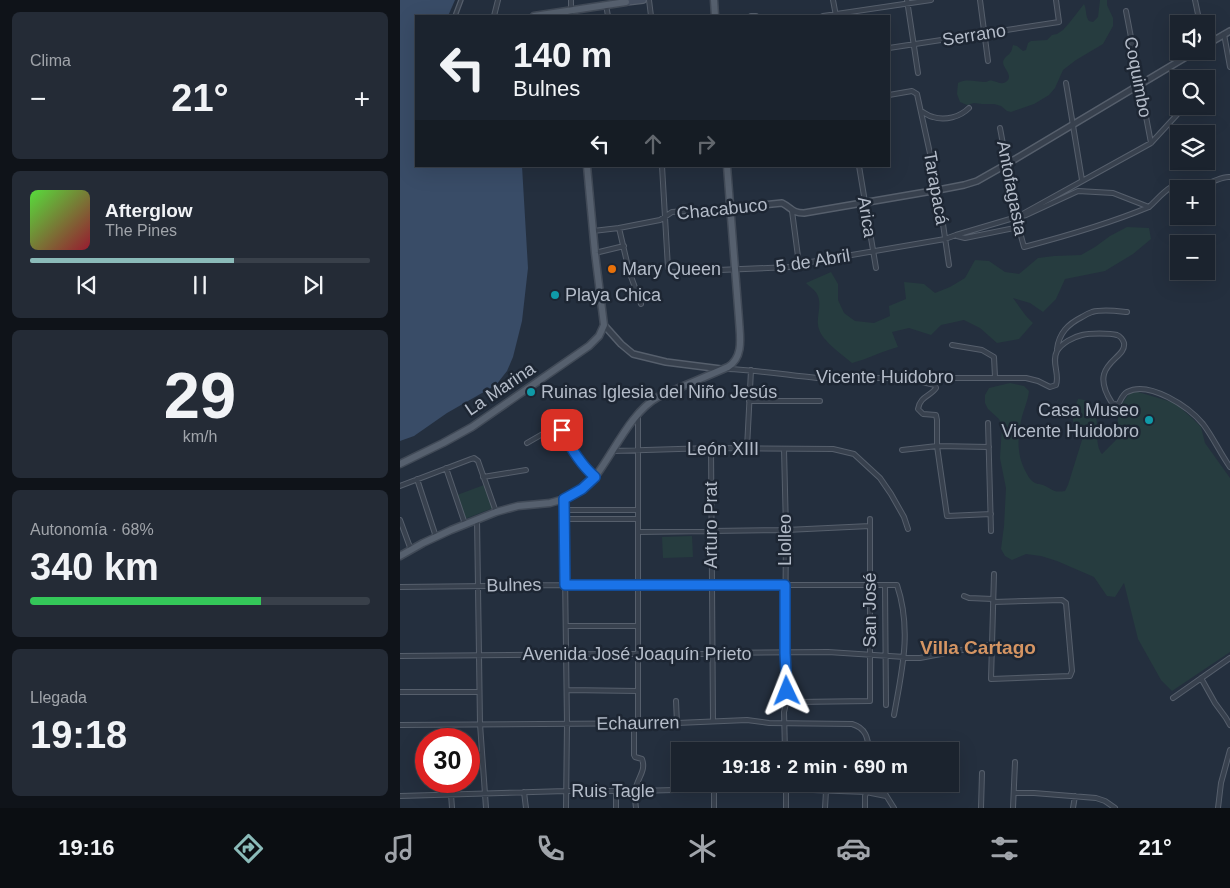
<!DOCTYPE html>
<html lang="es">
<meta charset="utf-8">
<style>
:root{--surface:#1b232e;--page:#242b36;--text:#f1f3f6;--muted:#a0a4aa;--line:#39404a;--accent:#8bbbb9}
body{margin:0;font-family:Helvetica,sans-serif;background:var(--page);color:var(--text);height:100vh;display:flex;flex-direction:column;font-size:19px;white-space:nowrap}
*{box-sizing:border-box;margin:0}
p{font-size:16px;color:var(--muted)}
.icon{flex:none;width:28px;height:28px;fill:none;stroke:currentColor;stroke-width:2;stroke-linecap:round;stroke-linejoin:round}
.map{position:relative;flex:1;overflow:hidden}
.side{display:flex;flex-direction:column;gap:12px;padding:12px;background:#0f1319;width:400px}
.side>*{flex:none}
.guide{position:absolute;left:15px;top:15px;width:475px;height:152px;border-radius:0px;box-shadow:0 5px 20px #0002,0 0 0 1px var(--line);background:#1b232e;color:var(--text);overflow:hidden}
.buttons{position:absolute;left:770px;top:15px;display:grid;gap:10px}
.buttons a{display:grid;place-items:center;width:45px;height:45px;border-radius:0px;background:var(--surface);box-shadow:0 5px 20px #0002,0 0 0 1px var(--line);font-size:25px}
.speed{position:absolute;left:15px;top:728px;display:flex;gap:10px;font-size:25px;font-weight:700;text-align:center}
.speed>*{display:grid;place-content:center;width:65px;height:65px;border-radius:50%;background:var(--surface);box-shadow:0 5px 20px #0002,0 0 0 1px var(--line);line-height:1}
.speed .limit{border:8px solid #d22;background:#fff;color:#111}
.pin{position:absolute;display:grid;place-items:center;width:42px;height:42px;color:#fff;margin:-21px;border-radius:10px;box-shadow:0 2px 8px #0006}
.me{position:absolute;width:55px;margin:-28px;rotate:358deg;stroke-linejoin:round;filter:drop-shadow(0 0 4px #0008)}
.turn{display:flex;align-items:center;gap:18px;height:105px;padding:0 15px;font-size:22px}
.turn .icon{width:65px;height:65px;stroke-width:2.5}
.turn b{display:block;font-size:35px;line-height:42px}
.lanes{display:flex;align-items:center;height:48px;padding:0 15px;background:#0003;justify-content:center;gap:25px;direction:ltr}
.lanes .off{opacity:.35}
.big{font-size:38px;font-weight:700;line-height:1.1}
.side .widget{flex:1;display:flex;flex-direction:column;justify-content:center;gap:8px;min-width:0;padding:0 18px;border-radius:8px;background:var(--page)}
.side .dial{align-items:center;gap:0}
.dial b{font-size:65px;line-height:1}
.song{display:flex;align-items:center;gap:15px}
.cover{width:60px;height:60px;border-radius:8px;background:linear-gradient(135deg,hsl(110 70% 55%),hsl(350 70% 35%))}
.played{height:5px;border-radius:2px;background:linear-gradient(90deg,var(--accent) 60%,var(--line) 60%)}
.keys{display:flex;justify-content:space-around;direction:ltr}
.heat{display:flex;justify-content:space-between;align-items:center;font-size:28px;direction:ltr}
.charge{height:8px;border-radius:4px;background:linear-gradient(90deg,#34c759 68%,var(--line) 0)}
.trip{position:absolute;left:271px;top:742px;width:288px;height:50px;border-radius:0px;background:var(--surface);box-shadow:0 5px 20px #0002,0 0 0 1px var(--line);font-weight:700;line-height:50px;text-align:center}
.menu{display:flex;height:80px;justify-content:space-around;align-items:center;background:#0b0e12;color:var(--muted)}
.menu .icon{width:35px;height:35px}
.menu .current{color:var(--accent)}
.menu b{font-size:22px;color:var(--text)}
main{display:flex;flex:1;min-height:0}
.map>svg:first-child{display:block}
</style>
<main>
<section class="side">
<div class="widget"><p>Clima</p>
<div class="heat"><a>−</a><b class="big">21°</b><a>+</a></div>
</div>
<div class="widget">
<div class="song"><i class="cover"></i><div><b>Afterglow</b><p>The Pines</p></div></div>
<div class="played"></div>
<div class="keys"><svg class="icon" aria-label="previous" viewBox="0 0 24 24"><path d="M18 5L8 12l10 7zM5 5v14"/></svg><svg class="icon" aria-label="pause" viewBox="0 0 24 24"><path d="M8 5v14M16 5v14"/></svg><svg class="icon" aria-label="next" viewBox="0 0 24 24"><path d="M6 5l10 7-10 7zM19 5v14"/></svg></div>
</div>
<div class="widget dial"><b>29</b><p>km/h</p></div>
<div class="widget"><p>Autonomía · 68%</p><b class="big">340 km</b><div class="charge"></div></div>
<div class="widget"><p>Llegada</p><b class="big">19:18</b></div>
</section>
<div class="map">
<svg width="830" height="808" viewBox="0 0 830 808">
<rect width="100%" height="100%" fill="#242f3e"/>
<!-- green -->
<path fill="#263c3f" d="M700,0h7v5l6,13v8l-10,18 -27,16 -13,10 -8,18 -6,7 -15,9 -23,8 -4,-1 -6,-5 -7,-2h-12l-8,-1 -7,2 -7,-3 -3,-8 1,-11c9,-5 18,-1 28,-1 2,-1 5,-2 7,-1 5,1 10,5 15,-1 4,-6 -5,-12 -5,-18 1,-5 5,-6 7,-9 2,-2 2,-5 3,-8l4,1 6,5 3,-1 2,-7 3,-2 16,-1 5,-5 5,-1 6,-4 7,-8 14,-18c3,6 1,12 5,17l4,1 5,-5z
M727,227l22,1 2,11 -18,15 -28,17 -40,8 -9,20 -13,13 -13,-9 -17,-5 13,18 7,7 -14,16 -22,4 -17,-15 -16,-8 -23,5 -10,10 -22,-7 -17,4 6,15c-16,4 -30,12 -46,16 -9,-8 -30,-22 -33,-34 -4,-11 4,-24 -2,-35 -2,-4 -8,-8 -11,-11l25,-11 7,12v16l6,13 11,8 19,2 16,-7 -1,-10 17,-7 -2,-17 20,2 11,9 15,-6 15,-9 10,-18 14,1 16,11 14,2 19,-16 16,-2 27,-1 14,-8 15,-11z
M610,383l14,3 5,5c-1,10 -6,20 -8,30 -4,19 -4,36 6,53 2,4 4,7 8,9 5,2 2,0 8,2 10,4 9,8 22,6l3,-6 14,-45 -1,-7 -5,-6 -3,-6v-8l5,-14c30,2 12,39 24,55l14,-14 3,-32 10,-14 6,-3 40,12 18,16 8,8 4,16 25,35v174l-58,39 -11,-11 -23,-41 -14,-56 -9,14 -8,-1 -13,-19 -37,-16 -16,-5 -15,-2 -14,6 -7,-4 -4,-7 3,-23 2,-38 -6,-30 2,-32 -3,-7 -11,-10 -3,-6v-8l4,-7z
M84,485l9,23 -28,11 -8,-24z
M292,536l1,21 -30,1 -1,-21z"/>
<!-- water -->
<path fill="#394c67" d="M0,0h55l-7,16h-32v150h106l6,102 -6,53 -9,36 -6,14 -11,14 -49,28 -33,23 -14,5z"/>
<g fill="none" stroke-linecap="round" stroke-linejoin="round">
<defs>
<path id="pedestrian" d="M55,16l6,-16"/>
<path id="minor" d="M171,0v16
M249,0l2,16
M433,0l3,16
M507,0l11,73
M580,0l8,61
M795,0l5,24
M206,5l2,11
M726,11l25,132
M94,16l4,-16
M351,16h5
M423,16l108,-16
M824,34l6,33
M489,48l170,-26 -3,-22
M666,83l16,97
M489,95l23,-4 5,3 21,96 11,75
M521,111c4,2 7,5 12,6 12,4 27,0 36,-9
M600,128l18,97 6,22c42,-11 84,-23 125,-40
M262,166l6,102 3,4 120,-5 8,-3 146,-25 11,-4 61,-18 134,-74 34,-37
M459,166l17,102
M392,211l7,53
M622,216l4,-1 52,-24 35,2 36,14c15,-14 20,-24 42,-25 5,0 11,1 16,1 8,-1 15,-7 23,-6
M219,228l10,43 12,33
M193,231l26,-3 41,-8 12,-8 58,-4
M557,236l8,2 54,-11
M195,253l29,-7
M552,345l30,5 12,7 1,20
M657,349c2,-16 11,-25 25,-32 3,-2 7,-4 10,-5 11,-3 25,-1 35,0
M327,369c30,1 60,6 90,9h209l12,3 12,6 6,-2c4,-11 -5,-23 1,-34 5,-8 16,-14 25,-16 7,-2 28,-2 35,0 3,1 6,5 7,8 3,17 -38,20 -12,60l6,2c3,-5 4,-10 9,-13 22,-12 62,15 76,32 10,13 17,29 27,43
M518,378l4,4 13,3 1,3c-5,8 -16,8 -18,21l5,5 13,1 1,5v26l10,70 44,-2
M349,401h71
M238,415v308
M588,423l3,108
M127,443l26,-15h6c6,4 8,14 12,20 7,11 14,21 24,29
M311,448l2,273
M347,448l4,-78
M384,449l2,81 -1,123 3,32 -1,14 -3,13 1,39
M502,450l35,-4 52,1
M213,451l98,-3 122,1 21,5 26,24 11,16 13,23 4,12
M46,468l19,56
M83,477l43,-7
M17,479l19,58
M0,486l71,-27 3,-1 4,3 18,51
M164,499l3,225 -1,84
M164,510h73
M77,519l3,205 6,84
M164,519h74
M0,520l11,30
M238,532l148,-2 84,-4
M485,585l1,120
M0,587l165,-2h332c15,45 5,85 -3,130
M564,596l5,2 24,1
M593,602l69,-2 4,3 6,68 -2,5 -79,3 3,-105
M166,626h72
M0,656l428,-4 92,6 73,-14
M801,678l14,25 11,15 4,7
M167,690l71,1
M0,692h79
M773,698l57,-40
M387,699l10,3 73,-1v-182
M276,701l1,22
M234,723v32l1,2 7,2c4,11 -3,17 -6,28 -2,6 -1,14 0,21
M0,725l277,-2 70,-3 22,3 83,1c14,4 16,14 17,27
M314,784v24
M386,784v24
M479,784l15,24
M216,791v17
M124,792l2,16
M614,793h20l62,5 9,3 10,7
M51,794l1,14
M0,796l166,-5h69l79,-2h72l80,3 20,4
M425,808l1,-17
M465,808v-12l5,-12
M581,808l1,-35
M613,808l2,-46
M673,808l2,-12
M818,808l3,-25 9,-33"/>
<path id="tertiary" d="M806,45l24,-14
M330,208l52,-5c10,5 10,10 22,10l134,-23 26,-5 13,-4 30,-17 189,-113
M204,325l17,19 12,10 33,8 55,7"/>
<path id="secondary" d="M226,2l17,-2"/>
<path id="primary" d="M314,0l1,16
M134,16l92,-14 -1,-2
M0,464l43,-21 29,-16 117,-81 10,-10 5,-11 -9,-72 -8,-87
M0,556l23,-13 28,-13 45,-18 22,-6 32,-3 14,-4 18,-10 13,-12c19,-25 36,-65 63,-80l70,-30c16,-10 12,-30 11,-47l-12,-154"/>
</defs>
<!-- pedestrian casing -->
<use href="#pedestrian" stroke="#565f6c" stroke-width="5.5"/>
<!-- minor casing -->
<use href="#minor" stroke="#565f6c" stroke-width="6"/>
<!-- tertiary casing -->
<use href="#tertiary" stroke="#565f6c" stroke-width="8"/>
<!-- secondary casing -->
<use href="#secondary" stroke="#565f6c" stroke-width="8"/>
<!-- primary casing -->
<use href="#primary" stroke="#414a57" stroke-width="9"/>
<!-- pedestrian -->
<use href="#pedestrian" stroke="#38414e" stroke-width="3"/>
<!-- minor -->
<use href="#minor" stroke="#38414e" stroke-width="4"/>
<!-- tertiary -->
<use href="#tertiary" stroke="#38414e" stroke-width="5"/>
<!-- secondary -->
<use href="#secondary" stroke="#465061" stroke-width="5.5"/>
<!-- primary -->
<use href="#primary" stroke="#56606e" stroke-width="6"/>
</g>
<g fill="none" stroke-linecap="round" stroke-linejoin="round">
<defs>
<path id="route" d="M162,430c8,17 18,34 33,47l-13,12 -18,10 1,86h220v68l2,38"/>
</defs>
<!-- route casing -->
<use href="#route" stroke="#114b97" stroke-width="12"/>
<!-- route -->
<use href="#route" stroke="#1a73e8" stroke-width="9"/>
</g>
<!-- markers -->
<circle fill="#e8710a" stroke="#1d2633" stroke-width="2" cx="212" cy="269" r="5"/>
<g fill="#0f9aa8" stroke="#1d2633" stroke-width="2">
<circle cx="155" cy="295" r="5"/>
<circle cx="131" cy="392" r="5"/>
<circle cx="749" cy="420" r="5"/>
</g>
<g text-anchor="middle" stroke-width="5" stroke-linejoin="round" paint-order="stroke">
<!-- street labels -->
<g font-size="18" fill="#b4bcc9" stroke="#1d2633">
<text transform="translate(574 35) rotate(-9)" y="6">Serrano</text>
<text transform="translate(738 77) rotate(79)" y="6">Coquimbo</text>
<text transform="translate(536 188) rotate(80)" y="6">Tarapacá</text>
<text transform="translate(612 188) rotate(79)" y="6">Antofagasta</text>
<text transform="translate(322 209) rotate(-6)" y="6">Chacabuco</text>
<text transform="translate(467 217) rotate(81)" y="6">Arica</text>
<text transform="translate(413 261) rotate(-9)" y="6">5 de Abril</text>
<text x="485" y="383">Vicente Huidobro</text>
<text transform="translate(100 389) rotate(-34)" y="6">La Marina</text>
<text x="323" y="455">León XIII</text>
<text transform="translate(311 525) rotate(-90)" y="6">Arturo Prat</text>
<text transform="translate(385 540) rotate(-90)" y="6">Llolleo</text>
<text transform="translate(114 585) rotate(-1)" y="6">Bulnes</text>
<text transform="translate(470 610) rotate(-90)" y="6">San José</text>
<text x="237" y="660">Avenida José Joaquín Prieto</text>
<text transform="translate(238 723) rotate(-1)" y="6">Echaurren</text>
<text x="213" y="797">Ruis Tagle</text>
</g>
<!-- poi labels -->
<g font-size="18" fill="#b4bcc9" stroke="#1d2633" text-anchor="start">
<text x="222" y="275">Mary Queen</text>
<text x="165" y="301">Playa Chica</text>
<text x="141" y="398">Ruinas Iglesia del Niño Jesús</text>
<text x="739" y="416" text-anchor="end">Casa Museo<tspan x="739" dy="21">Vicente Huidobro</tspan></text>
</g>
<!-- neighbourhood labels -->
<g font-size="19" font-weight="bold" fill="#d59563" stroke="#1d2633">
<text x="578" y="654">Villa Cartago</text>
</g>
</g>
</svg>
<div class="buttons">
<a><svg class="icon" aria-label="sound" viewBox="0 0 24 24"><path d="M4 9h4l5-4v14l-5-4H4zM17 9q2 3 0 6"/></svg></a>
<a><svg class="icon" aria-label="search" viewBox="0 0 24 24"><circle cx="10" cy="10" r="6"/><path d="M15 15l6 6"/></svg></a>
<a><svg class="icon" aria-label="layers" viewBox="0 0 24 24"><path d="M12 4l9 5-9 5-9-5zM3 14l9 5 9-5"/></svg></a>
<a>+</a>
<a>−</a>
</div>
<div class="speed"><div class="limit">30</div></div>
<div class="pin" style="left:162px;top:430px;background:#d93025"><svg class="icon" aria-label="arrive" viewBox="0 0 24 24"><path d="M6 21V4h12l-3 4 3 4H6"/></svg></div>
<svg class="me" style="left:387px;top:691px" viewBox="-20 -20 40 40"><path d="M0-17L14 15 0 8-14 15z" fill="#1a73e8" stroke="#fff" stroke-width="4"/></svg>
<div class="trip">19:18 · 2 min · 690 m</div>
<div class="guide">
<div class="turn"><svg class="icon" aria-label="left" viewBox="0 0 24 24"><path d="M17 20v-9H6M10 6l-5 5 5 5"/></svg><div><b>140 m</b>Bulnes</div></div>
<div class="lanes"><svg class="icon" aria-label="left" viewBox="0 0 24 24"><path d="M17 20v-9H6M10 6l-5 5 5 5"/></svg><svg class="icon off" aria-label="ahead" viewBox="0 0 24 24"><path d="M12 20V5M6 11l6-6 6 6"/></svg><svg class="icon off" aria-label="right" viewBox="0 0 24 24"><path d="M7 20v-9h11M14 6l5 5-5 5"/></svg></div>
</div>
</div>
</main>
<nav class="menu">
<b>19:16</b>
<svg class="icon current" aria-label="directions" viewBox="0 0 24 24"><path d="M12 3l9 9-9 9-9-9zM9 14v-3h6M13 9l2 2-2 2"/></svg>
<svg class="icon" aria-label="music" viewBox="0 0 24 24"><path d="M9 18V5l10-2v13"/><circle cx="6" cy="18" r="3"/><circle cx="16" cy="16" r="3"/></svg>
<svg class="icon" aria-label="phone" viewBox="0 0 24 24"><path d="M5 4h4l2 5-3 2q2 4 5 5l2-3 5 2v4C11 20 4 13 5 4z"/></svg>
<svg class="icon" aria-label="climate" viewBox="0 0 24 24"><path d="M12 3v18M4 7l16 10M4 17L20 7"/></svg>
<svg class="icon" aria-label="car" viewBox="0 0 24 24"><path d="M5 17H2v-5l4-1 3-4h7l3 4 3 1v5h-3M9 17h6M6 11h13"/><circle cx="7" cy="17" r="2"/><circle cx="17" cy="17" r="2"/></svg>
<svg class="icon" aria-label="filters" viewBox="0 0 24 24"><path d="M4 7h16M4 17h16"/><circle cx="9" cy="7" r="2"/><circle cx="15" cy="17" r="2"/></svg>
<b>21°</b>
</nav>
